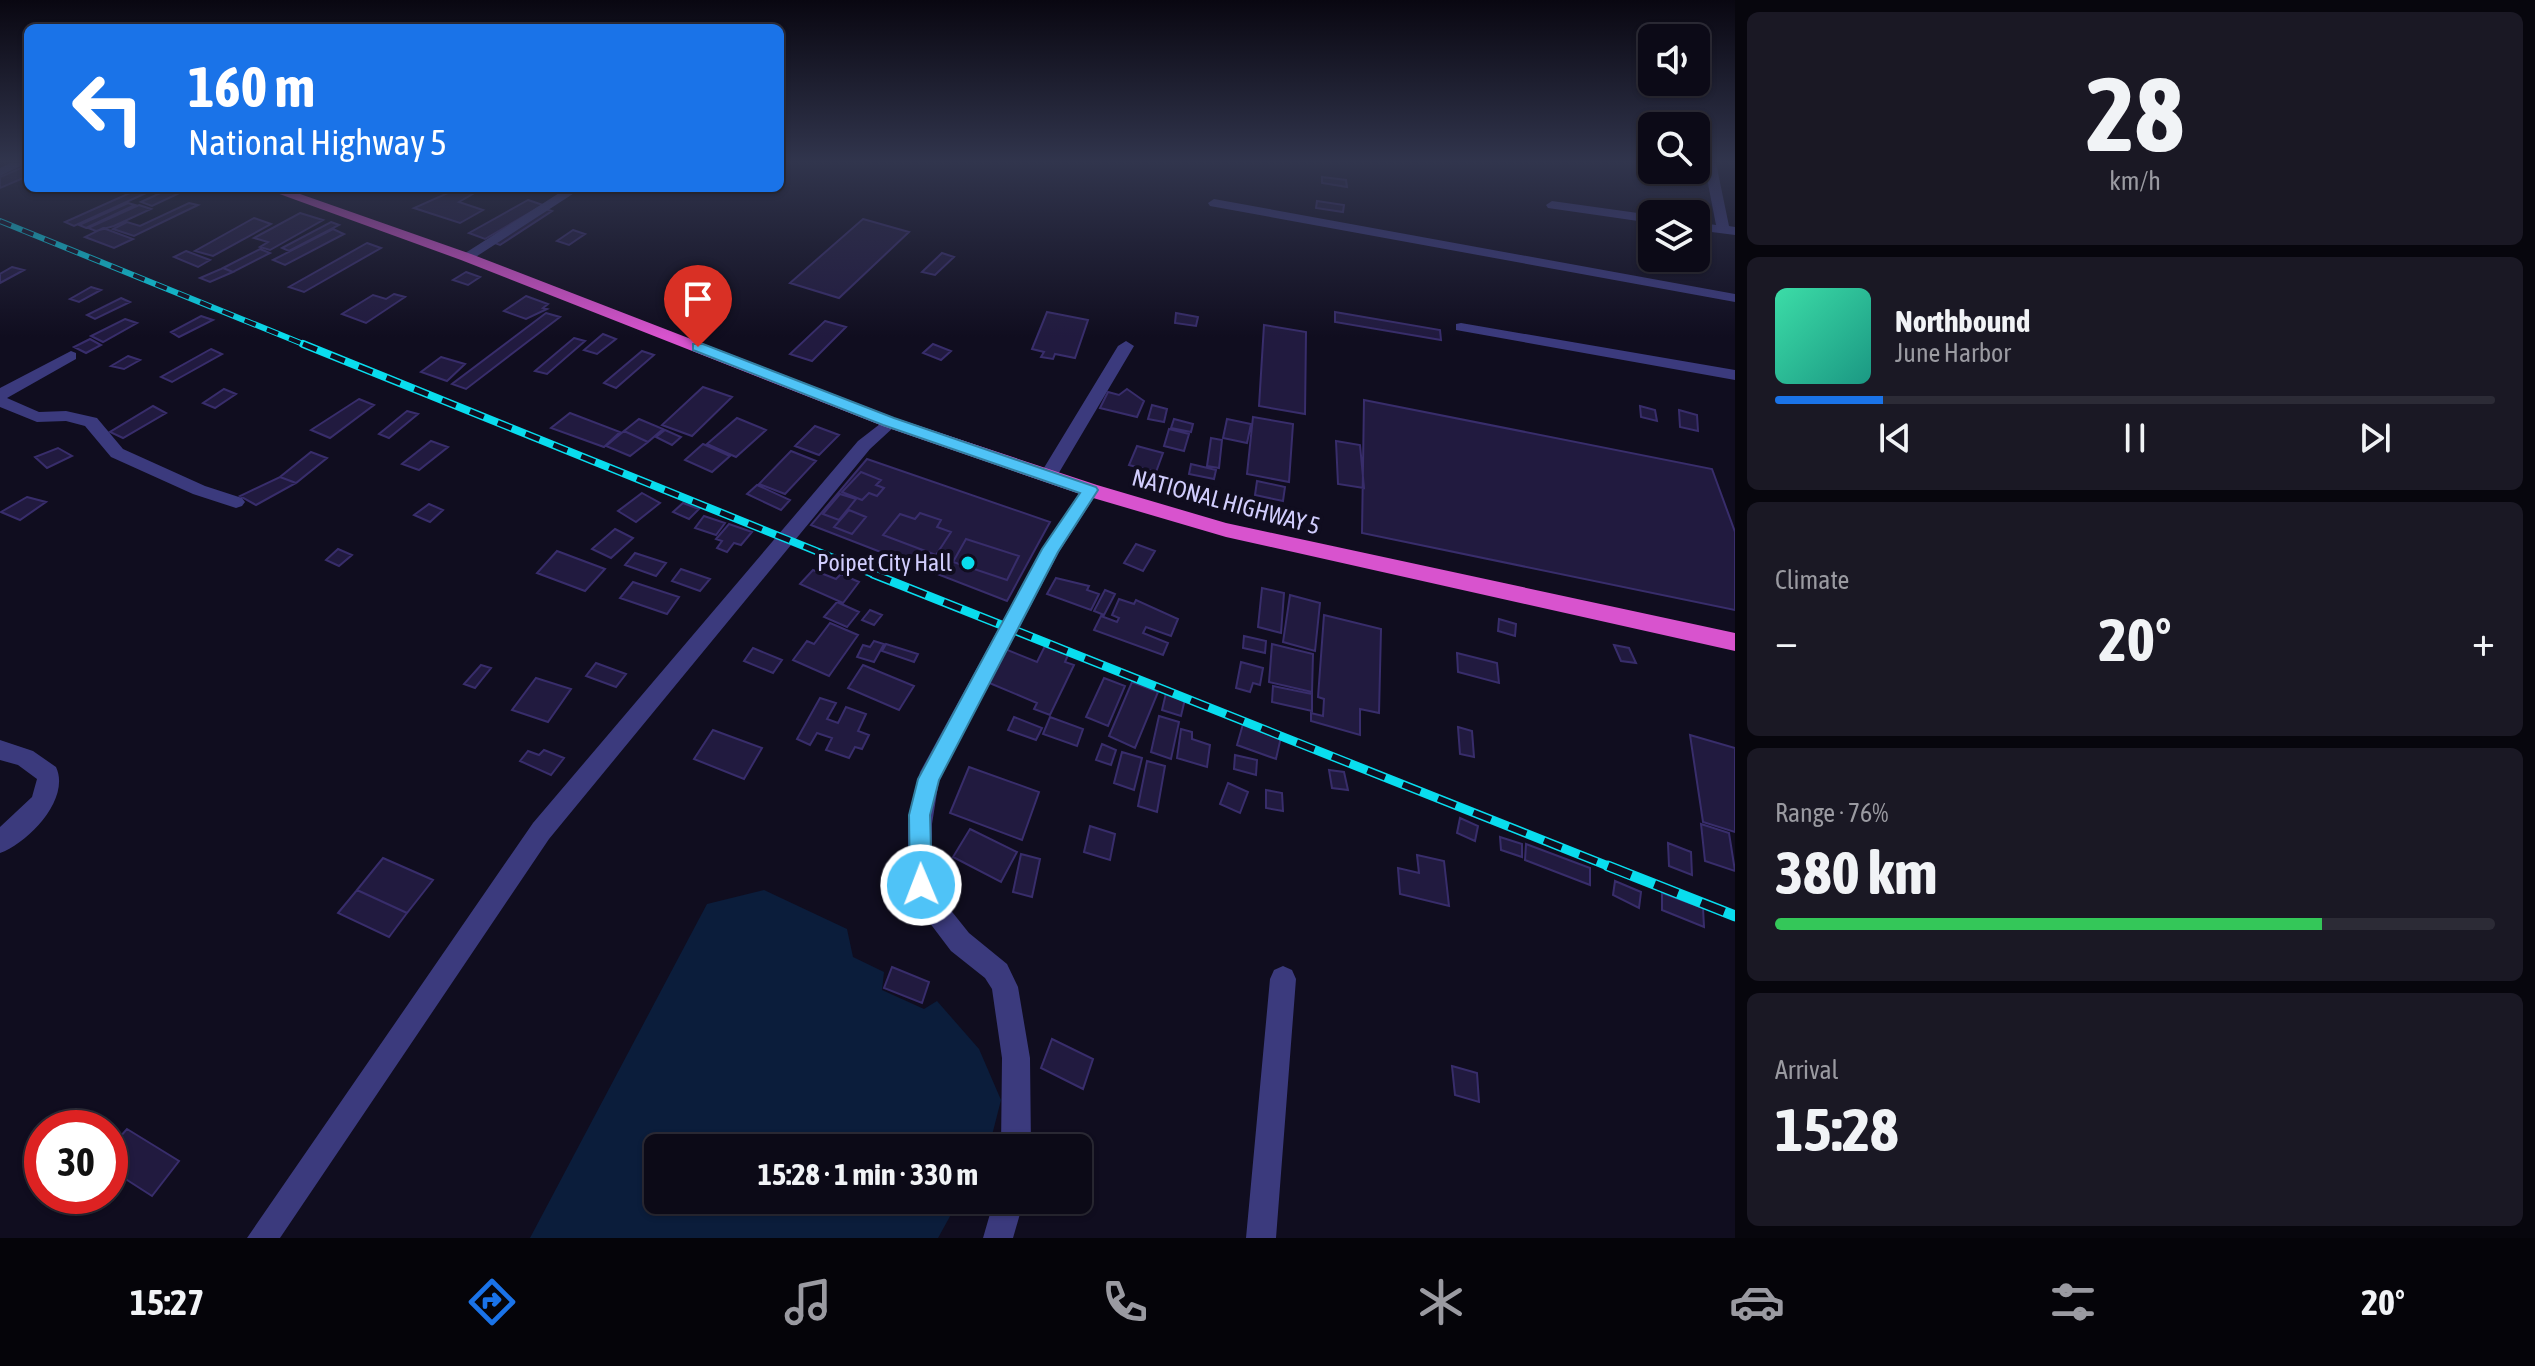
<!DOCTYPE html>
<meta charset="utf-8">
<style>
:root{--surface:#0c0a17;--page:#1a1824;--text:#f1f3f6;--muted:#9a9aa1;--line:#2c2b36;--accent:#1a73e8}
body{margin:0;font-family:"Asap Condensed",sans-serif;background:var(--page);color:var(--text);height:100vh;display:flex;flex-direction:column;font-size:30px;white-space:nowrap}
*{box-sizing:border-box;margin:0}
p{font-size:26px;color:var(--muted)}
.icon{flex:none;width:44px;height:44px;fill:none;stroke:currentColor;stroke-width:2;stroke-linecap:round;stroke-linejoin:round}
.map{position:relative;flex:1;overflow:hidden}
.sheet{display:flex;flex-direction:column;gap:12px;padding:12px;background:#07060d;width:800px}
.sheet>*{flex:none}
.top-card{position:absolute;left:24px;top:24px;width:760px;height:168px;border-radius:12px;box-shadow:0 2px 6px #0004,0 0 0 2px var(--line);background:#1a73e8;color:#fff;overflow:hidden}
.fabs{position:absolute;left:1638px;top:24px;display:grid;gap:16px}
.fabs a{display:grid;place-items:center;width:72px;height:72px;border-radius:12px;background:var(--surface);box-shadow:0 2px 6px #0004,0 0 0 2px var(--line);font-size:40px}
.speed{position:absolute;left:24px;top:1110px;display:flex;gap:16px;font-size:40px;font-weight:700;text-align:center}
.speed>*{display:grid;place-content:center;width:104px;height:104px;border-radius:50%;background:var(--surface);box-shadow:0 2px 6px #0004,0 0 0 2px var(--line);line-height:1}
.speed .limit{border:12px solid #d22;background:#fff;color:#111}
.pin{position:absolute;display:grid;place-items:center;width:68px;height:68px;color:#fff;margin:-82px -34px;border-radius:50% 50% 50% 0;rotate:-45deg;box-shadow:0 0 8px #0007}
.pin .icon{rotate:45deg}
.me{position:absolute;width:88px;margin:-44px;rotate:359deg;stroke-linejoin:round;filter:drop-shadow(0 0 6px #0008)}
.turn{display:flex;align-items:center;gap:28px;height:168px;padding:0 32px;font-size:36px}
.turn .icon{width:104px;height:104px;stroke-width:2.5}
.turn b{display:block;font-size:56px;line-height:68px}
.big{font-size:60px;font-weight:700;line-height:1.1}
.sheet .tile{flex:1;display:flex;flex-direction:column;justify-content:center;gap:12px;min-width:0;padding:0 28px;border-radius:12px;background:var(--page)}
.sheet .dial{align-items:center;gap:0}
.dial b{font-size:104px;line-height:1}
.song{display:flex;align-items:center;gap:24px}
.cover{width:96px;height:96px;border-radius:12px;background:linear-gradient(135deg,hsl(160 70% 55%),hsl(170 70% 35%))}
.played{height:8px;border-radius:4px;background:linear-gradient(90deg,var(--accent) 15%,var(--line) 15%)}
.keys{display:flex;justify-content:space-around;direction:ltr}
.heat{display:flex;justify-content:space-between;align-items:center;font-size:44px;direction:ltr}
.charge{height:12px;border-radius:6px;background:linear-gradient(90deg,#34c759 76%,var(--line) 0)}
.trip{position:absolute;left:644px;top:1134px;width:448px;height:80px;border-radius:12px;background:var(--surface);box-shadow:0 2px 6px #0004,0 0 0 2px var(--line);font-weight:700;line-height:80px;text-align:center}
.menu{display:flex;height:128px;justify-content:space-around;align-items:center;background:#050409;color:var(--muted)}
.menu .icon{width:56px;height:56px}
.menu .active{color:var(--accent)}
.menu b{font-size:36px;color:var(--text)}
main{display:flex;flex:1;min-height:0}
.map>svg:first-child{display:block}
</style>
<main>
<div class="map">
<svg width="1735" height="1238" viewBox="0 0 1735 1238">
<rect width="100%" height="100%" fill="#100d1f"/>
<!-- water -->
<path fill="#0b1d3b" d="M764,890l83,39 6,28 31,15 -2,18 42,19 13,-8 42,48 22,51 -12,47 -331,1v52h301l-21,38h-408l177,-334z"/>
<!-- building -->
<path fill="#211a3f" stroke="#382d6b" stroke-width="2" d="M28,165v11l-28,12v-11z
M1322,177l24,3 1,7 -25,-4z
M141,188h16l-83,38 -9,-4z
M171,188h19l-38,18 -11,-4z
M459,188h24l-24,14 24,8 -23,13 -46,-15z
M528,200l15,5 -58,34 -16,-6z
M1317,201l27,4 -1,7 -27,-4z
M128,203l7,2 -49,23 -7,-3z
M189,203l9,2 -64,31 -21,-7 14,-7 13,4z
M139,205l12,4 -37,17 -18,5 -8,-3z
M545,209l7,2 -52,34 -8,-3z
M300,213l23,7 -53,30 -10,-3 8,-5 -14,-4z
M254,218l17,6 -58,32 -18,-5z
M863,219l46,13 -70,66 -49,-15z
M331,222l8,3 -50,26 -7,-3z
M103,228l30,11 -19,9 -29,-11z
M333,229l11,5 -59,31 -12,-5z
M573,230l12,4 -16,11 -12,-4z
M367,243l14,5 -77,44 -15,-5z
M260,249l10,4 -37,19 -10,-4z
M186,251l24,9 -12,7 -24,-10z
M942,253l12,4 -19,18 -13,-3z
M12,267l12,3 -24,13v-9z
M223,268l10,4 -23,10 -10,-4z
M466,272l14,5 -12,8 -15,-5z
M91,287l10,3 -22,12 -9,-3z
M394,294l11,3 -39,26 -24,-9 31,-19 13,4z
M526,296l22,8 -5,4 4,1 -21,10 -22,-8z
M121,298l9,4 -35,17 -8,-4z
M1047,312l41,8 -13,38 -20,-4 -2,5 -12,-2 3,-5 -12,-3z
M1335,312l105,18 1,10 -106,-18z
M546,313l14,4 -94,72 -14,-5z
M1176,313l22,4 -2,9 -21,-3z
M201,316l12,4 -34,17 -8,-5z
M125,319l12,4 -34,19 -12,-6z
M825,321l21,6 -34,34 -22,-7z
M1264,325l42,7 -1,82 -46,-8z
M603,334l13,5 -19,15 -13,-4z
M574,338l11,3 -38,33 -12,-3z
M90,339l11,6 -15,8 -12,-6z
M933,344l18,7 -10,9 -18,-7z
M211,349l11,5 -50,28 -11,-5z
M642,351l12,4 -38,33 -12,-5z
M128,356l12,4 -16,9 -13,-3z
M441,357l24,7 -18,17 -26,-9z
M703,387l29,10 -40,39 -30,-11z
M224,389l12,5 -21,14 -12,-5z
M1127,389l17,12 -7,16 -37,-9 8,-16 11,3z
M359,399l15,6 -44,33 -19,-8z
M1364,400l348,69 23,63v78l-373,-77z
M1152,405l15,4 -3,13 -16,-3z
M153,406l13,7 -43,25 -13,-6z
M1640,406l15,4 2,11 -16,-4z
M1679,410l18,5 1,16 -18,-4z
M407,411l11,3 -29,24 -10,-4z
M570,413l50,19 -16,15 -53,-19z
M1253,417l40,7 -4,58 -42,-8z
M737,418l29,12 -30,27 -29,-13z
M639,419l24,10 -15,13 -24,-11z
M1174,419l19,5 -2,8 -20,-4z
M1227,419l24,5 -4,19 -24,-5z
M815,426l24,9 -20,20 -24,-9z
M1169,429l20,5 -5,17 -20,-5z
M665,430l16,7 -9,8 -16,-8z
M624,431l24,11 -18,14 -24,-10z
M1211,438l11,2 -3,28 -12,-2z
M431,441l17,6 -29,23 -17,-6z
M1336,441l24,4 4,43 -26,-4z
M703,444l27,12 -18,16 -27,-12z
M1137,446l26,7 -7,19 -27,-7z
M58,448l14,8 -25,12 -12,-11z
M791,451l25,10 -31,33 -26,-10z
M311,452l16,6 -31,25 -16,-6z
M867,459l183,63 -43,79 -196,-76z
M1191,464l25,6 -2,9 -25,-5z
M861,472l20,8 -5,5 8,3 -7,8 -8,-3 -7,7 -20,-8z
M280,477l16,6 -40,22 -16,-9z
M1257,481l28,6 -2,14 -28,-6z
M757,485l33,15 -9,10 -34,-16z
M642,493l18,10 -24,19 -18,-11z
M840,494l16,5 -17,21 -16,-6z
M27,497l19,5 -26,18 -19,-8z
M683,503l16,6 -10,10 -16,-7z
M429,504l14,6 -13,12 -16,-7z
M849,510l17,7 -14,17 -18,-7z
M920,513l21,7 -4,7 14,5 -15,23 -53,-20 17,-21 15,5z
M704,516l21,7 -9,12 -21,-7z
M729,524l23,8 -11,13 -7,-2 -7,9 -10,-4 5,-7 -6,-2z
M615,529l18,9 -22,20 -19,-9z
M966,539l53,17 -12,24 -54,-18z
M1136,544l19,7 -12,20 -19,-8z
M338,549l14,6 -13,11 -13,-6z
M557,551l48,18 -20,22 -48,-18z
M635,553l31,10 -10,13 -31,-11z
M681,569l29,10 -10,12 -28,-10z
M813,570l23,9 5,-5 18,8 -16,21 -43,-19z
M1056,578l33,8 -2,4 12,4 -8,16 -44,-16z
M633,582l46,15 -12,17 -47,-16z
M1262,588l22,5 -3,40 -23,-6z
M1105,590l10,4 -11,21 -10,-4z
M1290,595l30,8 -5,48 -32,-9z
M1119,599l15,5 2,-4 42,19 -7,17 -25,-9 -3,6 25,10 -5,12 -69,-25 7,-14 16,6 2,-4 -7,-3z
M837,602l22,10 -12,15 -23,-10z
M870,610l12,5 -8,10 -12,-5z
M1324,615l57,14 -2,84 -19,-4v26l-49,-14v-8l12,3 1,-17 -6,-2z
M1499,619l17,5 -1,12 -17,-5z
M830,623l28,12 -29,41 -36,-16 14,-19 7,3z
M1244,636l22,5 -1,12 -22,-5z
M874,641l10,3 -10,18 -17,-5 6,-12 7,2z
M886,644l32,10 -4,8 -32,-11z
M1272,644l41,10 -1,38 -43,-10z
M1614,645l15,3 7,15 -15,-2z
M1045,646l23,9 -3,7 9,3 -24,50 -16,-6 3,-6 -50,-21 18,-33 32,13z
M753,648l29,12 -9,13 -29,-12z
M1457,653l40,10 2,20 -41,-11z
M1241,662l22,6 -3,17 -7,-2 -3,9 -14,-4z
M596,663l30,11 -10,13 -30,-11z
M481,665l10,3 -16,20 -11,-4z
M863,665l51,21 -15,24 -51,-22z
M536,678l35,11 -23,33 -36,-12z
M1104,678l21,8 -17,40 -22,-9z
M1132,682l26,10 -23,56 -26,-12z
M1273,686l39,8v17l-40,-9z
M1166,693l19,6 -4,17 -19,-6z
M820,698l16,5 -9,16 11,4 8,-16 20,7 -8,17 11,4 -7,14 -7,-2 -6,11 -23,-8 6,-12 -15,-5 -7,12 -13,-6z
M1159,716l20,6 -8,37 -20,-7z
M1014,717l28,11 -6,12 -28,-10z
M1050,717l33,12 -6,17 -34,-12z
M1243,724l38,13 -5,22 -39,-14z
M1458,727l14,4 2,26 -14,-3z
M1181,729l11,3v7l18,6 -3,22 -30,-9z
M713,730l49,18 -18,31 -50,-20z
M1690,735l45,13v84l-32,-10z
M1102,744l14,6 -5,15 -15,-5z
M544,750l20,8 -13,17 -31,-14 8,-10 11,4z
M1122,752l20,6 -8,32 -20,-7z
M1235,755l22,5 -1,15 -22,-6z
M1147,761l18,5 -8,46 -19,-6z
M969,767l70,25 -17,48 -72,-27z
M1329,770l15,2 4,18 -16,-2z
M1228,783l20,9 -8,21 -20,-9z
M1266,790l16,3 1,18 -17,-3z
M1460,818l18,8 -3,15 -18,-8z
M1701,824l28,9 6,38 -30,-10z
M1090,826l25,8 -5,26 -26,-8z
M970,829l47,23 -16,30 -48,-25z
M1500,837l22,7v13l-21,-7z
M1668,843l23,9 1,23 -23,-9z
M1526,844l64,24v17l-65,-25z
M1021,854l19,5 -8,38 -19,-5z
M1417,855l27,6 5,45 -49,-12 -2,-26 21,5z
M383,858l50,22 -26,33 -50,-23z
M1615,881l26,11 -2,16 -26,-13z
M357,890l50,23 -18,24 -51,-24z
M1662,893l41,15 1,19 -42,-17z
M892,967l37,15 -7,21 -38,-15z
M1052,1039l41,20 -10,30 -42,-21z
M1452,1066l25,7 2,29 -24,-7z
M127,1129l52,32 -27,35 -42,-27v-21z"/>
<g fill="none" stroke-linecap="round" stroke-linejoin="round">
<!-- minor -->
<path fill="#3b3a7d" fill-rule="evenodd" d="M10,163h17l-27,13v-8z
M1704,163h12l13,63 6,1v8l-39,-5v-8l20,3z
M567,188h15l-111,72 -12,-3z
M1214,199l521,95v8l-525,-96 -2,-3z
M1552,201l100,14v8l-104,-15 -2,-3z
M1461,323l274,47v10l-279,-50v-6z
M1126,341l8,5 -77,130 -3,4h-12l-3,-4 79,-130z
M71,351l5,2v6l-69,39 32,14 27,-1 31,7 26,31 82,37 37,12 3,4 -3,4 -6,2 -43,-14 -82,-37 -26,-31 -19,-5 -29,1 -37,-15v-19z
M889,417l8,5 -2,4 -25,23 -321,390 -269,399h-33l286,-415 325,-382z
M1090,484l9,6 -40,62 -120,228 -7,44v42l9,32 28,35 38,31 11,23 12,71 1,90h-30l1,-90 -10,-69 -7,-11 -34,-27 -28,-37 -15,-48v-42l12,-52 122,-223 42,-63z
M0,740l33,11 23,16c15,32 -28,76 -56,86v-26l32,-30 5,-18 -19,-14 -18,-5z
M1283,966l9,4 4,9 -20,259h-30l24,-259 4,-9z
M994,1200h30l-11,38h-30z"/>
<!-- trunk -->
<path fill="#d853ce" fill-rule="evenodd" d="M263,188h20l188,66 424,164 202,67 129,38 509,110v18l-509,-114 -143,-42 -200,-69 -422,-166z"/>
<defs>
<path id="rail-far3" d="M0,221l308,125"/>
<path id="rail-far2" d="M303,344l575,232"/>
<path id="rail-far1" d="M873,574l740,294"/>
<path id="rail" d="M1608,866l127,50"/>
</defs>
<!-- rail-far3 casing -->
<use href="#rail-far3" stroke="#09ddee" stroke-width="6"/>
<!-- rail-far2 casing -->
<use href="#rail-far2" stroke="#09ddee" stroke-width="8"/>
<!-- rail-far1 casing -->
<use href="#rail-far1" stroke="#09ddee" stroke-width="9"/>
<!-- rail casing -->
<use href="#rail" stroke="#09ddee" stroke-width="11"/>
<!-- rail-far3 -->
<use href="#rail-far3" stroke="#100d1f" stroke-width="4" stroke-dasharray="12" stroke-linecap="butt"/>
<!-- rail-far2 -->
<use href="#rail-far2" stroke="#100d1f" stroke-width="5" stroke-dasharray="15" stroke-linecap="butt"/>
<!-- rail-far1 -->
<use href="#rail-far1" stroke="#100d1f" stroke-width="6" stroke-dasharray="19" stroke-linecap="butt"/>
<!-- rail -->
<use href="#rail" stroke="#100d1f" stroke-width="8" stroke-dasharray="25" stroke-linecap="butt"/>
</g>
<!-- sky -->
<linearGradient id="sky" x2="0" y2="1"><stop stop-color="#090711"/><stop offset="0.48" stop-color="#31354d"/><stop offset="1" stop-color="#31354d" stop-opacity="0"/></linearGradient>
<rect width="1735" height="337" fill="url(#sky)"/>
<!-- route -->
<path fill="#4fc3f7" stroke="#337fa1" stroke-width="2" d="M693,344h10l191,74 202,69 2,3 -40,62 -119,228 -9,35 2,70 -3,7 -8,3 -8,-3 -3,-7 -1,-70 9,-36 124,-230 38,-56 -197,-68 -190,-75z"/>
<!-- markers -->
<circle fill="#09ddee" stroke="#100d1f" stroke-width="3" cx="968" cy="563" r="8"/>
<g text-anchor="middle" stroke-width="8" stroke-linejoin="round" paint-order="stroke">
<!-- street labels -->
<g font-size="24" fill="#d1cdfd" stroke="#100d1f">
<text transform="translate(1226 502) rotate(15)" y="8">NATIONAL HIGHWAY 5</text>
</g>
<!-- poi labels -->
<g font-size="24" fill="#d1cdfd" stroke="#100d1f" text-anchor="end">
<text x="952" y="571">Poipet City Hall</text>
</g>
</g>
</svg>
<div class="fabs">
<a><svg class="icon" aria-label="sound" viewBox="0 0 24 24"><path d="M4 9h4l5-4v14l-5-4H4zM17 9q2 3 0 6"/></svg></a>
<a><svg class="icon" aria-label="search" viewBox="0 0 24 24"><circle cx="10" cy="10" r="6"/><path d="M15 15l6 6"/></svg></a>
<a><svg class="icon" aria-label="layers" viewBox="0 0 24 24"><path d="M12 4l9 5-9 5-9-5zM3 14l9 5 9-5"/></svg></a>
</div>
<div class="speed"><div class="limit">30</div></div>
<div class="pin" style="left:698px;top:347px;background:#d93025"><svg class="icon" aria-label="arrive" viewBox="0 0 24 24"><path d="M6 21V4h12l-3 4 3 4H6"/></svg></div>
<svg class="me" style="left:921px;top:885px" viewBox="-20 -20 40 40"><circle r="17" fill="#4fc3f7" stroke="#fff" stroke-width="3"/><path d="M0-11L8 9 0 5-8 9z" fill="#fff"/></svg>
<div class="trip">15:28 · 1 min · 330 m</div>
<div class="top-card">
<div class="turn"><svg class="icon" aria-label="left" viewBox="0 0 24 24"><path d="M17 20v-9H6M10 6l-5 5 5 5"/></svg><div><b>160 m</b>National Highway 5</div></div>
</div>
</div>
<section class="sheet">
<div class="tile dial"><b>28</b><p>km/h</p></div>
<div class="tile">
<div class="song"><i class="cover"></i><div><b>Northbound</b><p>June Harbor</p></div></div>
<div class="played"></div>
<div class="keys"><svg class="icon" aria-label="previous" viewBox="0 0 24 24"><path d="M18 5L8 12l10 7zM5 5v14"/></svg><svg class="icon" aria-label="pause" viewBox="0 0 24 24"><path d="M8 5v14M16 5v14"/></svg><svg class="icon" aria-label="next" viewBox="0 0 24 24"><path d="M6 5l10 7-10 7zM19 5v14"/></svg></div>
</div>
<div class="tile"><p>Climate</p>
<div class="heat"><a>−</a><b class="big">20°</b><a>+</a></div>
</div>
<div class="tile"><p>Range · 76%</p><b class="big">380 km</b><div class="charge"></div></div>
<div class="tile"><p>Arrival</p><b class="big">15:28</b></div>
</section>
</main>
<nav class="menu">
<b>15:27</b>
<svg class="icon active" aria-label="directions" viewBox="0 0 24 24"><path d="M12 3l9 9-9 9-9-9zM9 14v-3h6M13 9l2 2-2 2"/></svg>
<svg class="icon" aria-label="music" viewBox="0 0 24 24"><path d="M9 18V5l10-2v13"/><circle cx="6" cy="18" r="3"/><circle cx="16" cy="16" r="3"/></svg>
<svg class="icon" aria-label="phone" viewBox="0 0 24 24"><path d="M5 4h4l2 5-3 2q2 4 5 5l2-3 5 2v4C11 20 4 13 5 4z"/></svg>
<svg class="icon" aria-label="climate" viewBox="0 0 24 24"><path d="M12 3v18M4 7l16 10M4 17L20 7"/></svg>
<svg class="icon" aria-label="car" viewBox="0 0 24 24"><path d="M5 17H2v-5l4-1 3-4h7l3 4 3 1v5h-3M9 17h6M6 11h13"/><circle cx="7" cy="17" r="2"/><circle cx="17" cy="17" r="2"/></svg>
<svg class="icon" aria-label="filters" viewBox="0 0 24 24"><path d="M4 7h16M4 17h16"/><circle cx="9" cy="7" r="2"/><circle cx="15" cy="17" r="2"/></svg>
<b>20°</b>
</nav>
